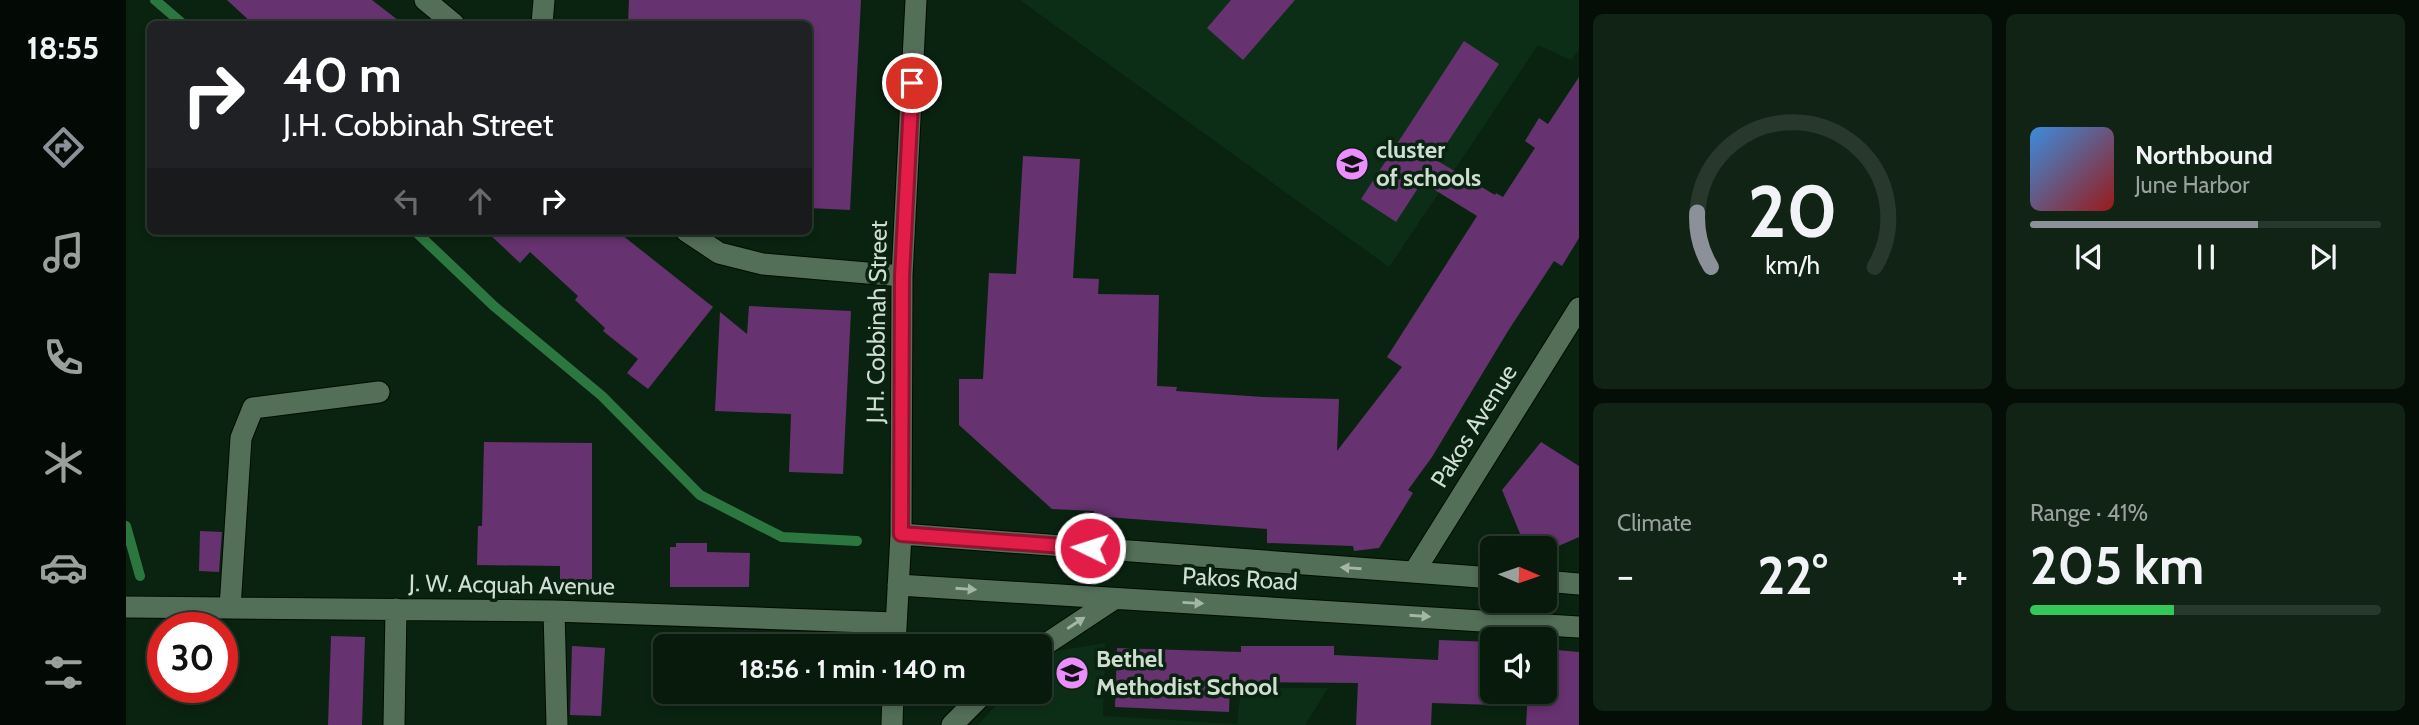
<!DOCTYPE html>
<meta charset="utf-8">
<style>
:root{--surface:#081a0c;--page:#112315;--text:#f1f3f6;--muted:#98a19d;--line:#29382d;--accent:#8c9099}
body{margin:0;font-family:Cabin,sans-serif;background:var(--page);color:var(--text);height:100vh;display:flex;flex-direction:column;font-size:26px;white-space:nowrap}
*{box-sizing:border-box;margin:0}
p{font-size:23px;color:var(--muted)}
.icon{flex:none;width:38px;height:38px;fill:none;stroke:currentColor;stroke-width:2;stroke-linecap:round;stroke-linejoin:round}
.map{position:relative;flex:1;overflow:hidden}
.panel{display:flex;flex-direction:column;gap:14px;padding:14px;background:#040e07;width:840px}
.panel>*{flex:none}
.top-card{position:absolute;left:21px;top:21px;width:665px;height:214px;border-radius:10px;box-shadow:0 4px 10px #0003,0 0 0 2px var(--line);background:#202124;color:#fff;overflow:hidden}
.needle{width:46px;rotate:92deg}
.controls{position:absolute;left:1354px;top:536px;display:grid;gap:14px}
.controls a{display:grid;place-items:center;width:77px;height:77px;border-radius:10px;background:var(--surface);box-shadow:0 4px 10px #0003,0 0 0 2px var(--line);font-size:35px}
.speed{position:absolute;left:21px;top:612px;display:flex;gap:14px;font-size:35px;font-weight:700;text-align:center}
.speed>*{display:grid;place-content:center;width:91px;height:91px;border-radius:50%;background:var(--surface);box-shadow:0 4px 10px #0003,0 0 0 2px var(--line);line-height:1}
.speed .limit{border:10px solid #d22;background:#fff;color:#111}
.pin{position:absolute;display:grid;place-items:center;width:60px;height:60px;color:#fff;margin:-30px;border:4px solid #fff;border-radius:50%;box-shadow:0 2px 7px #0007}
.me{position:absolute;width:77px;margin:-38px;rotate:274deg;stroke-linejoin:round;filter:drop-shadow(0 0 5px #0008)}
.turn{display:flex;align-items:center;gap:24px;height:147px;padding:0 21px;font-size:32px}
.turn .icon{width:91px;height:91px;stroke-width:2.5}
.turn b{display:block;font-size:49px;line-height:60px}
.lanes{display:flex;align-items:center;height:66px;padding:0 21px;background:#0003;justify-content:center;gap:35px;direction:ltr}
.lanes .off{opacity:.35}
.big{font-size:52px;font-weight:800;line-height:1.1}
.panel .card{flex:1;display:flex;flex-direction:column;justify-content:center;gap:10px;min-width:0;padding:0 24px;border-radius:10px;background:var(--page)}
.panel .dial{align-items:center;gap:0}
.dial svg{height:182px;overflow:visible;fill:none;stroke:var(--line);stroke-width:7;stroke-linecap:round;text-anchor:middle}
.dial text{fill:var(--text);stroke:none}
.song{display:flex;align-items:center;gap:21px}
.cover{width:84px;height:84px;border-radius:10px;background:linear-gradient(135deg,hsl(210 70% 55%),hsl(0 70% 35%))}
.played{height:7px;border-radius:4px;background:linear-gradient(90deg,var(--accent) 65%,var(--line) 65%)}
.keys{display:flex;justify-content:space-around;direction:ltr}
.heat{display:flex;justify-content:space-between;align-items:center;font-size:38px;direction:ltr}
.charge{height:10px;border-radius:5px;background:linear-gradient(90deg,#34c759 41%,var(--line) 0)}
.panel .tiles{flex:1;display:grid;gap:14px;grid-template-columns:repeat(2,1fr)}
.trip{position:absolute;left:527px;top:634px;width:399px;height:70px;border-radius:10px;background:var(--surface);box-shadow:0 4px 10px #0003,0 0 0 2px var(--line);font-weight:800;line-height:70px;text-align:center}
main{display:flex;flex:1;min-height:0}
.dock{display:flex;flex-direction:column;width:126px;justify-content:space-around;align-items:center;background:#030a05;color:var(--muted)}
.dock .icon{width:49px;height:49px}
.dock .active{color:var(--accent)}
.dock b{font-size:32px;color:var(--text)}
.map>svg:first-child{display:block}
</style>
<main>
<nav class="dock">
<b>18:55</b>
<svg class="icon active" aria-label="directions" viewBox="0 0 24 24"><path d="M12 3l9 9-9 9-9-9zM9 14v-3h6M13 9l2 2-2 2"/></svg>
<svg class="icon" aria-label="music" viewBox="0 0 24 24"><path d="M9 18V5l10-2v13"/><circle cx="6" cy="18" r="3"/><circle cx="16" cy="16" r="3"/></svg>
<svg class="icon" aria-label="phone" viewBox="0 0 24 24"><path d="M5 4h4l2 5-3 2q2 4 5 5l2-3 5 2v4C11 20 4 13 5 4z"/></svg>
<svg class="icon" aria-label="climate" viewBox="0 0 24 24"><path d="M12 3v18M4 7l16 10M4 17L20 7"/></svg>
<svg class="icon" aria-label="car" viewBox="0 0 24 24"><path d="M5 17H2v-5l4-1 3-4h7l3 4 3 1v5h-3M9 17h6M6 11h13"/><circle cx="7" cy="17" r="2"/><circle cx="17" cy="17" r="2"/></svg>
<svg class="icon" aria-label="filters" viewBox="0 0 24 24"><path d="M4 7h16M4 17h16"/><circle cx="9" cy="7" r="2"/><circle cx="15" cy="17" r="2"/></svg>
</nav>
<div class="map">
<svg width="1453" height="725" viewBox="0 0 1453 725">
<rect width="100%" height="100%" fill="#0a2310"/>
<!-- built -->
<path fill="#0d2e16" d="M894,0h559v50l-8,10 -33,-15 -149,222z
M979,643l-2,73 134,8 4,-36h87l-23,37h-327l31,-34h31v-32l5,-6z"/>
<g fill="none" stroke-linecap="round" stroke-linejoin="round">
<!-- stream -->
<path stroke="#2c7740" stroke-width="10" d="M29,0l28,24
M289,231l80,76 107,89 98,99 82,42 75,4
M0,526l14,50"/>
</g>
<!-- building -->
<path fill="#66326f" d="M101,0h145l31,24h-150z
M503,0h232l-11,210 -42,-2v-184h-180z
M1105,0h64l-52,60 -36,-32z
M1338,41l35,23 -63,96 59,35 1,-2 7,4 32,-49 -10,-7 14,-23 9,6 31,-47v161l-17,28 -8,-5 -46,70 -76,126 -24,33 5,3 -34,55 -25,3 -1,-5 -86,-3v-14l-174,-13 1,-5 -42,-2 -93,-84v-46h24l6,-106 27,1 7,-118 57,3 -7,119 26,1 -1,15 61,1 -2,91 20,1 -1,4 87,6 76,2 -2,52 65,-84 -15,-10 90,-141 -55,-34 -26,40 -35,-23z
M360,231h131l96,76 -65,82 -21,-16 11,-14 -35,-28 2,-3 -30,-28 3,-4 -48,-44 -10,11z
M623,306l102,5 -8,163 -54,-2 2,-58 -76,-3 5,-99 27,22z
M358,442l108,1v143h-32v-20l-83,-1 1,-39h4z
M1415,442l38,24v71l-25,11h-28l-24,-58z
M74,531l22,1 -3,40 -20,-1z
M550,543h31v9l43,1 -1,34h-79v-40h6z
M205,636l34,1 -3,88h-34z
M1313,640l54,2v63l-61,-2 -1,22h-75l2,-42 -128,-1 -1,30 -114,-5 2,-59 124,4v-6h93v9l104,5z
M446,646l33,2 -4,68 -31,-1z
M1419,649l34,3v73h-53l2,-34h17z"/>
<g fill="none" stroke-linecap="round" stroke-linejoin="round">
<defs>
<path id="minor" d="M299,0l29,24
M416,24l2,-24
M560,231l33,22 44,11 139,12
M775,534l592,44
M1288,572l165,-264
M1419,581l34,3
M772,585l681,42
M0,607l428,4 342,12
M104,608l11,-170 12,-30 126,-16
M428,611l3,114
M769,646l6,-112 1,-258 14,-276
M914,648l74,-49
M268,725l2,-116
M766,725l1,-34
M826,725l34,-34"/>
</defs>
<!-- minor casing -->
<use href="#minor" stroke="#000c01" stroke-width="23"/>
<!-- minor -->
<use href="#minor" stroke="#536f58" stroke-width="21"/>
</g>
<!-- one-way arrows -->
<defs><path id="oneway-solid" d="M-6-.8H1V-3.2L6.5 0L1 3.2V.8H-6Z" transform="scale(1.75)"/></defs>
<g fill="#a4b7a7">
<use href="#oneway-solid" transform="translate(1225 568) rotate(-176)"/>
<use href="#oneway-solid" transform="translate(840 589) rotate(4)"/>
<use href="#oneway-solid" transform="translate(1067 603) rotate(3)"/>
<use href="#oneway-solid" transform="translate(1294 616) rotate(4)"/>
<use href="#oneway-solid" transform="translate(950 623) rotate(-33)"/>
</g>
<g fill="none" stroke-linecap="round" stroke-linejoin="round">
<defs>
<path id="route" d="M786,83l-10,193 -1,258 189,14"/>
</defs>
<!-- route casing -->
<use href="#route" stroke="#92132f" stroke-width="18"/>
<!-- route -->
<use href="#route" stroke="#e11d48" stroke-width="12"/>
</g>
<!-- icons -->
<defs>
<symbol id="school-disc" viewBox="-11 -11 22 22"><circle r="9.5" fill="#eb8dfc" stroke="#0a2310"/><path d="M0-5L7-2L0 1L-7-2ZM-4 1L0 2.5L4 1V4Q0 6-4 4Z" fill="#111"/></symbol>
</defs>
<g fill-rule="evenodd">
<use href="#school-disc" x="1207" y="145" width="38" height="38"/>
<use href="#school-disc" x="927" y="654" width="38" height="38"/>
</g>
<g text-anchor="middle" stroke-width="7" stroke-linejoin="round" paint-order="stroke">
<!-- poi labels -->
<g font-size="24" font-weight="bold" fill="#cfded1" stroke="#0a2310" text-anchor="start">
<text x="1250" y="158">cluster<tspan x="1250" dy="28">of schools</tspan></text>
<text x="970" y="667">Bethel<tspan x="970" dy="28">Methodist School</tspan></text>
</g>
<!-- street labels -->
<g font-size="24" fill="#cfded1" stroke="#0a2310">
<text transform="translate(751 322) rotate(-89)" y="8">J.H. Cobbinah Street</text>
<text transform="translate(1348 426) rotate(-58)" y="8">Pakos Avenue</text>
<text transform="translate(1114 579) rotate(3)" y="8">Pakos Road</text>
<text transform="translate(386 585) rotate(1)" y="8">J. W. Acquah Avenue</text>
</g>
</g>
</svg>
<div class="controls">
<a><svg class="needle" viewBox="-14 -14 28 28"><path d="M0-13l5 13h-10z" fill="#e53935"/><path d="M0 13l5-13h-10z" fill="#98a19d"/></svg></a>
<a><svg class="icon" aria-label="sound" viewBox="0 0 24 24"><path d="M4 9h4l5-4v14l-5-4H4zM17 9q2 3 0 6"/></svg></a>
</div>
<div class="speed"><div class="limit">30</div></div>
<div class="pin" style="left:786px;top:83px;background:#d93025"><svg class="icon" aria-label="arrive" viewBox="0 0 24 24"><path d="M6 21V4h12l-3 4 3 4H6"/></svg></div>
<svg class="me" style="left:964px;top:548px" viewBox="-20 -20 40 40"><circle r="17" fill="#e11d48" stroke="#fff" stroke-width="3"/><path d="M0-11L8 9 0 5-8 9z" fill="#fff"/></svg>
<div class="trip">18:56 · 1 min · 140 m</div>
<div class="top-card">
<div class="turn"><svg class="icon" aria-label="right" viewBox="0 0 24 24"><path d="M7 20v-9h11M14 6l5 5-5 5"/></svg><div><b>40 m</b>J.H. Cobbinah Street</div></div>
<div class="lanes"><svg class="icon off" aria-label="left" viewBox="0 0 24 24"><path d="M17 20v-9H6M10 6l-5 5 5 5"/></svg><svg class="icon off" aria-label="ahead" viewBox="0 0 24 24"><path d="M12 20V5M6 11l6-6 6 6"/></svg><svg class="icon" aria-label="right" viewBox="0 0 24 24"><path d="M7 20v-9h11M14 6l5 5-5 5"/></svg></div>
</div>
</div>
<section class="panel">
<div class="tiles">
<div class="card dial"><svg viewBox="0 0 100 80">
<path d="M14 69A42 42 0 1 1 86 69"/>
<path d="M14 69A42 42 0 0 1 8 45" stroke="#8c9099"/>
<text x="50" y="56" font-size="32" font-weight="700">20</text>
<text x="50" y="72" font-size="11">km/h</text>
</svg></div>
<div class="card">
<div class="song"><i class="cover"></i><div><b>Northbound</b><p>June Harbor</p></div></div>
<div class="played"></div>
<div class="keys"><svg class="icon" aria-label="previous" viewBox="0 0 24 24"><path d="M18 5L8 12l10 7zM5 5v14"/></svg><svg class="icon" aria-label="pause" viewBox="0 0 24 24"><path d="M8 5v14M16 5v14"/></svg><svg class="icon" aria-label="next" viewBox="0 0 24 24"><path d="M6 5l10 7-10 7zM19 5v14"/></svg></div>
</div>
<div class="card"><p>Climate</p>
<div class="heat"><a>−</a><b class="big">22°</b><a>+</a></div>
</div>
<div class="card"><p>Range · 41%</p><b class="big">205 km</b><div class="charge"></div></div>
</div>
</section>
</main>
